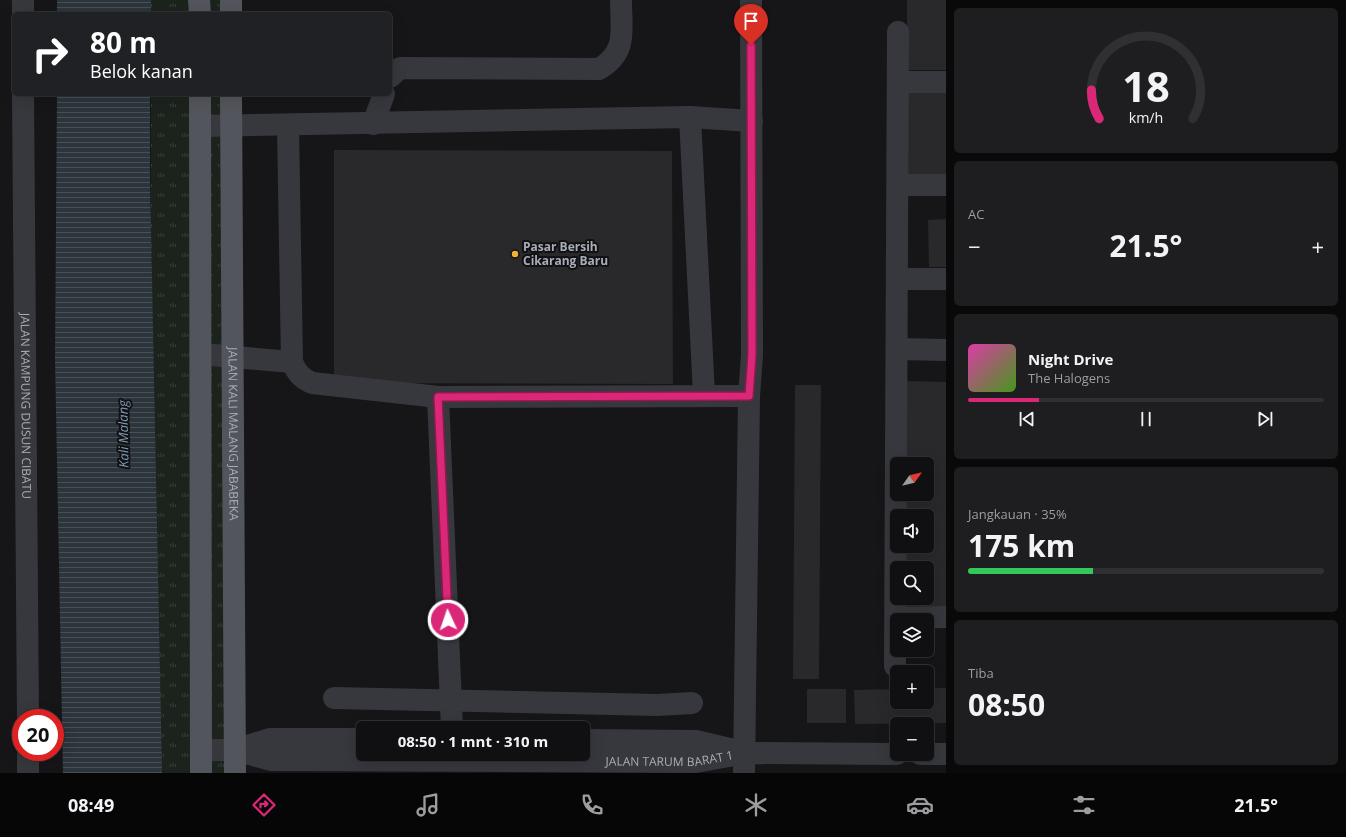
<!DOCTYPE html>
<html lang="id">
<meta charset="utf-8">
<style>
:root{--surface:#101012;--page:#1e1e20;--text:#f1f3f6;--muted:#9c9d9f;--line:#303032;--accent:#db2777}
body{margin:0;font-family:"Open Sans",sans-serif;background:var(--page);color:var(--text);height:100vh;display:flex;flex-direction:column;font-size:15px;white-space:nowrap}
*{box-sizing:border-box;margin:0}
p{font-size:13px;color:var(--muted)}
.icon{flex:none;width:22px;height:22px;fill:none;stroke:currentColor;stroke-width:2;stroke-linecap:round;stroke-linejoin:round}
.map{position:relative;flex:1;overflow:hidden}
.panel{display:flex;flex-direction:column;gap:8px;padding:8px;background:#09090a;width:400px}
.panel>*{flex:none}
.top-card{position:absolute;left:12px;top:12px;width:380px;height:84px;border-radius:6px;box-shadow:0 4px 16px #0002,0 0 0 1px var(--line);background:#202124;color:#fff;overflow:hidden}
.needle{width:26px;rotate:56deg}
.tools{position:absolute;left:890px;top:457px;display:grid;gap:8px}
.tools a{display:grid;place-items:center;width:44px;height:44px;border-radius:6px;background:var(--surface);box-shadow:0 4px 16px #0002,0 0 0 1px var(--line);font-size:20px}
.speed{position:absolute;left:12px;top:709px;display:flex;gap:8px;font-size:20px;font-weight:700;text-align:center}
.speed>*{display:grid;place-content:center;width:52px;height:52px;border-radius:50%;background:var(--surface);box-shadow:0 4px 16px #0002,0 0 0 1px var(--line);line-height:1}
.speed .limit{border:6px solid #d22;background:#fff;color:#111}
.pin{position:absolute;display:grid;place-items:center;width:34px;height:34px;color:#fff;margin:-41px -17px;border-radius:50% 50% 50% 0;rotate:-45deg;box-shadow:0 0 4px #0007}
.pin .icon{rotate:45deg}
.me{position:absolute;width:44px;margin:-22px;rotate:357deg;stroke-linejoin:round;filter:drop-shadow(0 0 3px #0008)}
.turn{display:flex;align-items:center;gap:14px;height:84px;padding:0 12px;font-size:18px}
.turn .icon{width:52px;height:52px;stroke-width:2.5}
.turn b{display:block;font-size:28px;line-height:34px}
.big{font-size:30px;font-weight:700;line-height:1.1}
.panel .card{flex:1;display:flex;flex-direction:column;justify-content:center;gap:6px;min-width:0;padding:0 14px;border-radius:6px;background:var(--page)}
.panel .dial{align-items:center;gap:0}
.dial svg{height:104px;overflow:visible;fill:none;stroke:var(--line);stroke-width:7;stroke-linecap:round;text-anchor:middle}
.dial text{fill:var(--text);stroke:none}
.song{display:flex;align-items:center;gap:12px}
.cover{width:48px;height:48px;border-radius:6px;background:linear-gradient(135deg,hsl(320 70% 55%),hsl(100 70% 35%))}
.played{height:4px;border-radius:2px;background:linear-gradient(90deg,var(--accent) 20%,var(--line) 20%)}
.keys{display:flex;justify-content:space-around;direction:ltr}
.heat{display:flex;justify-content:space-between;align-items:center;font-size:22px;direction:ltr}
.charge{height:6px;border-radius:3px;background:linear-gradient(90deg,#34c759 35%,var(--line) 0)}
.trip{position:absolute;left:356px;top:721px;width:234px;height:40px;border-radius:6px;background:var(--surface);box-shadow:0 4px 16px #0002,0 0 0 1px var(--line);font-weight:700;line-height:40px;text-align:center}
.dock{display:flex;height:64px;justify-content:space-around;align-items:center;background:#060607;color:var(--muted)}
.dock .icon{width:28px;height:28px}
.dock .selected{color:var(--accent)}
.dock b{font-size:18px;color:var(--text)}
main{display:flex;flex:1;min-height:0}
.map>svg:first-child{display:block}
</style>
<main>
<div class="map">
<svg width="946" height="773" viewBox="0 0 946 773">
<defs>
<pattern id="grass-tufts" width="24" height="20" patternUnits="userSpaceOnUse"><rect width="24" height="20" fill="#1c231d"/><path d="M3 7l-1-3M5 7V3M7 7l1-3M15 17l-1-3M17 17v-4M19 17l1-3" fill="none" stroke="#3a403c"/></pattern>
<pattern id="water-rules" width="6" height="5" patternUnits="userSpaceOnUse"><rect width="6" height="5" fill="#2c353c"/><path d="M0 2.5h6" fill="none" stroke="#485056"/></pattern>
</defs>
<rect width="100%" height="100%" fill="#161618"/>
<!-- grass -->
<path fill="url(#grass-tufts)" d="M151,0h80v14h-80z
M151,94h80l4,679h-74l-10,-529z"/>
<!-- water -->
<path fill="url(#water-rules)" d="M57,0h94v14h-94z
M57,94h93v86l12,593h-99l-8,-415z"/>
<!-- building -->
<path fill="#29292c" d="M907,0h39v70h-39z
M906,91h40v88l-40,-1z
M334,150l338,1 1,233 -339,-1z
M946,219v48h-17l-1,-47z
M906,381l40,1v230l-41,-1v-13h22v-30h-22v-22h22v-30h-22v-22h22v-30h-21z
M795,385h26l-2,294h-26z
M927,688h19v35l-91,1 -1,-34 43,-1v13h30z
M807,689h39v34h-39z"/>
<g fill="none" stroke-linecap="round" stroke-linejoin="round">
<!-- minor -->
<g stroke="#37383d" stroke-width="22">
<path d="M23,0v14"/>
<path d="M390,77l10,-9 199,1c29,-17 22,-39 22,-69"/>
<path d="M898,82h48"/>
<path id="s1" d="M23,94l5,624"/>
<path d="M690,117l14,278"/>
<path d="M373,124l11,-30"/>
<path d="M201,126l489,-9 62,4"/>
<path d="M288,126l4,236c5,11 9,16 20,21l126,14 311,-1"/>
<path d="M898,185h48"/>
<path d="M897,279h49"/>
<path d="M897,349l49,1"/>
<path d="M200,354l92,8"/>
<path d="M438,397l14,331"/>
<path d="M896,618l50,-1"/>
<path d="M895,666l3,-634"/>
<path d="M334,698l323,7 35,-2"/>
<path d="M583,740l113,1 42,10"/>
<path id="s2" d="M201,750h34l36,10 425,2 49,-9 152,1"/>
<path d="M235,750l35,-11h93"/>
<path d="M28,752v21"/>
<path d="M920,754h26"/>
<path d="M744,773l5,-377 3,-41 -1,-355"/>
</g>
<!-- major -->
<g stroke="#53555c" stroke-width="22">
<path d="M199,0l1,14"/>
<path d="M231,14v-14"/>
<path d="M200,94l1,679"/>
<path id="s3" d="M231,94l4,679"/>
</g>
</g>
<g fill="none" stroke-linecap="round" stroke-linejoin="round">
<defs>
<path id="route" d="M448,620l-10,-223 311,-1 3,-41 -1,-310"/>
</defs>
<!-- route casing -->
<use href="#route" stroke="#8e194d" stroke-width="10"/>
<!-- route -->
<use href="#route" stroke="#db2777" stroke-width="7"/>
</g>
<!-- markers -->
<circle fill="#f2b134" stroke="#111113" stroke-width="1.5" cx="515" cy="254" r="4"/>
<g text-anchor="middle" stroke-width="4" stroke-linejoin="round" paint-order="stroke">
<!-- poi labels -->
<g font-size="12" font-weight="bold" fill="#a8adb8" stroke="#111113" text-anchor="start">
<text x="523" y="251">Pasar Bersih<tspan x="523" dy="14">Cikarang Baru</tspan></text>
</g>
<!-- street labels -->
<g font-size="12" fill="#a8adb8" stroke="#111113">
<text dy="4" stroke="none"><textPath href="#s1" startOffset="312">JALAN KAMPUNG DUSUN CIBATU</textPath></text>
<text dy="4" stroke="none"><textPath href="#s3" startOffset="340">JALAN KALI MALANG JABABEKA</textPath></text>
<text dy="4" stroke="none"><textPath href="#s2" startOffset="470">JALAN TARUM BARAT 1</textPath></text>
</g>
<!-- water labels -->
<g font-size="13" font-style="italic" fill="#7f9bb3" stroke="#111113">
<text transform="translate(123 434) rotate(-91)" y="5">Kali Malang</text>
</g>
</g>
</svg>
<div class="tools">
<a><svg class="needle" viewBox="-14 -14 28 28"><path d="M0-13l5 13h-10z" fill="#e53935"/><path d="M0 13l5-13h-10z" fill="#9c9d9f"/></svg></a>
<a><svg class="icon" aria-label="sound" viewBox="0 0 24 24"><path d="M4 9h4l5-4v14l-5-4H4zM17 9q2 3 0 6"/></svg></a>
<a><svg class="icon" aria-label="search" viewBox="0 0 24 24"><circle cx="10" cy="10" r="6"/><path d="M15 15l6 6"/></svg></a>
<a><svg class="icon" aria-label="layers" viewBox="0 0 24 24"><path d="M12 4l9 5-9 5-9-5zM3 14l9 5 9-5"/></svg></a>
<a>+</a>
<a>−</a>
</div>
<div class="speed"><div class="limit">20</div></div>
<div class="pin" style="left:751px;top:45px;background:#d93025"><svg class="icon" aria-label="arrive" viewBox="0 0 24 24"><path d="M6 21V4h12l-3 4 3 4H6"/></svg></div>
<svg class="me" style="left:448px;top:620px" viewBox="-20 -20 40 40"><circle r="17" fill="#db2777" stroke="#fff" stroke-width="3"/><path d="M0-11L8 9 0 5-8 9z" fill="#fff"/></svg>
<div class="trip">08:50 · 1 mnt · 310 m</div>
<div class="top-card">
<div class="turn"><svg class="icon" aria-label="right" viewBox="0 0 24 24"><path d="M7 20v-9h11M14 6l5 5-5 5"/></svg><div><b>80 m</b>Belok kanan</div></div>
</div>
</div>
<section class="panel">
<div class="card dial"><svg viewBox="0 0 100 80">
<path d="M14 69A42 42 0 1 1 86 69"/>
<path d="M14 69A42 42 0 0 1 8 47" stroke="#db2777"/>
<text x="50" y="56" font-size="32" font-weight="700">18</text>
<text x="50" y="72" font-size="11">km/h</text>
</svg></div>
<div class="card"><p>AC</p>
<div class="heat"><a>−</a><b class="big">21.5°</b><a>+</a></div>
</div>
<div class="card">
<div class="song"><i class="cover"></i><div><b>Night Drive</b><p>The Halogens</p></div></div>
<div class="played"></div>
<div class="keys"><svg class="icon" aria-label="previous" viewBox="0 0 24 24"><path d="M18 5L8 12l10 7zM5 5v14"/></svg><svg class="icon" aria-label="pause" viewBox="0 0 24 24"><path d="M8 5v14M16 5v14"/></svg><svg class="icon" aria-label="next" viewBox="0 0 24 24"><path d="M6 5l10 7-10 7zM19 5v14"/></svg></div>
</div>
<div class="card"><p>Jangkauan · 35%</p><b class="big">175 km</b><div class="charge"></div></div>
<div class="card"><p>Tiba</p><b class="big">08:50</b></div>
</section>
</main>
<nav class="dock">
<b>08:49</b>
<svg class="icon selected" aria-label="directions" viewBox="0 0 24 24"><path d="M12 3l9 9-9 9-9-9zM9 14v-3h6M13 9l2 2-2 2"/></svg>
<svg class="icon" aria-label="music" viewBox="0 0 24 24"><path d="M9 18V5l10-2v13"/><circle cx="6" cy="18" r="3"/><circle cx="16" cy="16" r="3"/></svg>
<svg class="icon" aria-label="phone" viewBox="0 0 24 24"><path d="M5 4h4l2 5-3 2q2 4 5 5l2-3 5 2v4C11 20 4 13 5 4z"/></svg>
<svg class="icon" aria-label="climate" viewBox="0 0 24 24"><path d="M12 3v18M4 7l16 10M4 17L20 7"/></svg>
<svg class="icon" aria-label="car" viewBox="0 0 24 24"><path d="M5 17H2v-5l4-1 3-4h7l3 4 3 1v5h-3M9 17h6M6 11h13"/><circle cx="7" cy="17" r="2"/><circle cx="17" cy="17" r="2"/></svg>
<svg class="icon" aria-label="filters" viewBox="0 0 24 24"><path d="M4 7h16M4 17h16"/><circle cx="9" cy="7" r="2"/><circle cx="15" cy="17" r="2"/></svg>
<b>21.5°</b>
</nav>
